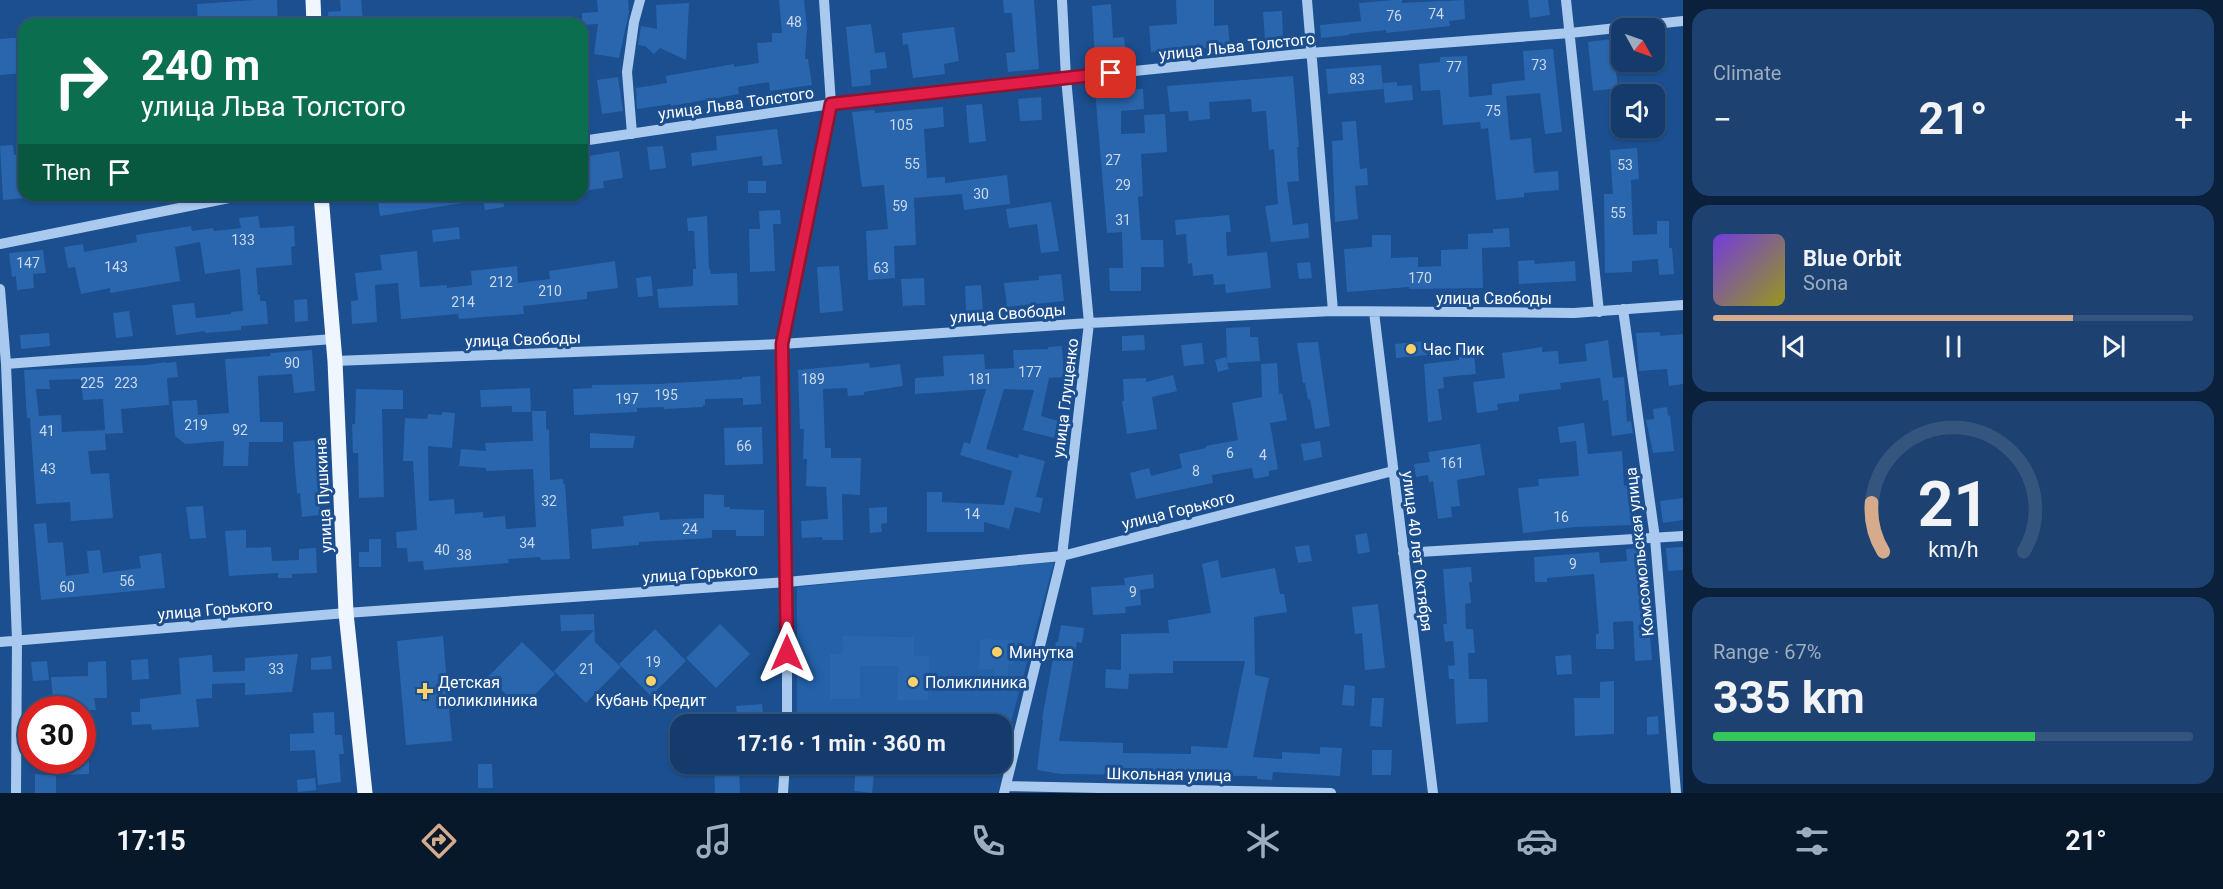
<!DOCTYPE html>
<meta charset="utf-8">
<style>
:root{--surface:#143b6b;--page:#1d4271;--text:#f1f3f6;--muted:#9dadc1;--line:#33557e;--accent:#d6ab8b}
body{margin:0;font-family:Roboto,sans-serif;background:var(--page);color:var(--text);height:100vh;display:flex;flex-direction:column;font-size:22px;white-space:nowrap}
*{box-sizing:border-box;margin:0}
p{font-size:20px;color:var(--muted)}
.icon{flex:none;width:33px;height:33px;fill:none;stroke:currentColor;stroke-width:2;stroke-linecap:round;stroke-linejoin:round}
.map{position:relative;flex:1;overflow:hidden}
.drawer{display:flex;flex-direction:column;gap:9px;padding:9px;background:#0b203b;width:540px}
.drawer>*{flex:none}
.top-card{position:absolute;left:18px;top:18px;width:570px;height:183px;border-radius:18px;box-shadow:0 2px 4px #0004,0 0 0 2px var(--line);background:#0b6e4f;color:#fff;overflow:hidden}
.needle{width:39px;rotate:130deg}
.fabs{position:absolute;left:1611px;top:18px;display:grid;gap:12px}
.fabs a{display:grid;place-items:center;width:54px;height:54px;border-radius:12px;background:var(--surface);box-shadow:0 2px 4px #0004,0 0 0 2px var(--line);font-size:30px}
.speed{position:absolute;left:18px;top:696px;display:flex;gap:12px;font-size:30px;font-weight:700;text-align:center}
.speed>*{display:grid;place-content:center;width:78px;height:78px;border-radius:50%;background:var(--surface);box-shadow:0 2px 4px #0004,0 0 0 2px var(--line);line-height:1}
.speed .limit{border:9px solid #d22;background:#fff;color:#111}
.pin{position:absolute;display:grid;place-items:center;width:51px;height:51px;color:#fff;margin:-26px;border-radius:12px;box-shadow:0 3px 9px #0006}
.me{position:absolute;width:66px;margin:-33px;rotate:0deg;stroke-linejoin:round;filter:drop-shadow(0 0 4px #0008)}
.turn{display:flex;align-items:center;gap:21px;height:126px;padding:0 24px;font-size:27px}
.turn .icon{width:78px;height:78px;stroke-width:2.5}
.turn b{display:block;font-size:42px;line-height:51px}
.then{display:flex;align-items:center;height:57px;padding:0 24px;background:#0003;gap:12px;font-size:22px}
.big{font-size:45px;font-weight:700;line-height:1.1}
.drawer .tile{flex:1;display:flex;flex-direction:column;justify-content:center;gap:9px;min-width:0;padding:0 21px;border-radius:18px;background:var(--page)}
.drawer .dial{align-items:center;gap:0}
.dial svg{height:156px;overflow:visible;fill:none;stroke:var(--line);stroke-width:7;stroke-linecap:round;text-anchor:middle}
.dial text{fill:var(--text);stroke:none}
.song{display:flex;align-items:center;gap:18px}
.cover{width:72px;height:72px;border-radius:9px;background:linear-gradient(135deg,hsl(260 70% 55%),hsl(60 70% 35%))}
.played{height:6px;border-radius:3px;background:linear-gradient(90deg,var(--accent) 75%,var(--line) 75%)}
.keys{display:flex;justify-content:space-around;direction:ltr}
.heat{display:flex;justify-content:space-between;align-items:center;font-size:33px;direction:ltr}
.charge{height:9px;border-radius:4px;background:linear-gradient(90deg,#34c759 67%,var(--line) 0)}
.trip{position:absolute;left:670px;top:714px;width:342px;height:60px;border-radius:18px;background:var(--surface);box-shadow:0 2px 4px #0004,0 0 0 2px var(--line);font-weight:700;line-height:60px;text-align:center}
.tabs{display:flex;height:96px;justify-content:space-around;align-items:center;background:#08182b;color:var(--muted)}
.tabs .icon{width:42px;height:42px}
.tabs .selected{color:var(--accent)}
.tabs b{font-size:27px;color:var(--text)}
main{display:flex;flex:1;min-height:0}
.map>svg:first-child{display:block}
</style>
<main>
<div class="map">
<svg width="1683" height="793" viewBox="0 0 1683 793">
<rect width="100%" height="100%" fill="#1b4f8f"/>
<!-- green -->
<path fill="#2461a8" d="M1054,562l-52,194v-32h-205v-137z
M830,764h170l-3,10z"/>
<!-- building -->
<path fill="#2a66ad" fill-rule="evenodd" d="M255,0h22l1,24h-80l-1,-20z
M340,0h21l2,21 -34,3 -1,-12 13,-1z
M597,0h31l1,12 -10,46 -25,-4 4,-30 -16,1v-12l16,-1z
M779,0h25l3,28 -2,31h3l4,26 -42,6 -1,-9 -31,5 1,7 -68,12v-2l-34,5 -1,-21 31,-5 -1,-7 68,-12v3l25,-4 -2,-20 15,-1v-9h10z
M1003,0h31l5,69 -31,3 -2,-19 9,-1 -3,-39h-8z
M1176,0h38v26l14,-1 2,21 -42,3v2l-13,1v-2l-24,2 -2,-26 28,-2z
M1393,0h9v3l62,-3 1,19 -16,2 1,5 -64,7v-3l-37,4v1l-28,3 -1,-13 41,-4 -2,-18z
M1528,0h20l2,15 -20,3z
M689,3l-3,57 -26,-12 -6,6 -9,-8 -7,-1 3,-19 16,3 -1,-24z
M1111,4l2,34 11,-1 2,20 -31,2 -3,-53z
M1282,11l1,28 -18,1 -2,-28z
M871,24l4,29 10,-1 2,16 -17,2 1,15 -19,2 -6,-60z
M954,27l5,34 -15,3 1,10 -32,4 -5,-34 -5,1 -1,-12z
M24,37v36l-24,2v-36z
M1612,39l6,49 -25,3 -5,-49z
M1553,49l9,83 -17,2 -5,-41 -34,3 4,44 21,-2 3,35 24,-2 1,19 -35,3v4l-28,3 -8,-72 -7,1 -1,-7 -37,3 -3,-35 -19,1 -2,-27 21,-2v-5l27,-1 2,41 23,-2v-11l33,-4 -2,-29z
M1381,65l2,24 -55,5 -2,-25z
M1293,76l6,71h-2l2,34 -12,1 6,43 15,-2 1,15 -38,4 -6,-36 13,-2 -4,-55 -5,1 -3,-39 -14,1 -1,-13 -42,3 1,17 -21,2 -1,-10 -18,1 -3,-26z
M618,77l5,34 -21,3 -5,-34z
M1397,82v4l15,-1 1,15 -28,3 -2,-20z
M1124,88v2l19,-1 1,20 -23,2v23l24,-1 -1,-18 21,-1 2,38 -26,2 2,42 -5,1 3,43h22l1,27h-23v24h-31l-1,-23h14l-1,-36 -15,1 -12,-143z
M1041,97l1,23 -22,1 -2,-22z
M982,104l4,37 -17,2 -3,-38z
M943,107l1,20 -20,2 3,49 18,-1v6l62,-8 3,29 -46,6 -2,-16 -48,4 2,47 -22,1 1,32 -27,2 -2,-49 22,-2 -4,-44 -22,2 -10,-75 23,-2v3z
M1356,121l4,48 7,-1 1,17 -13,1 3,33 -23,3 -3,-81 11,-1 -1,-18z
M777,129l5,35 -19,2 -1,-10 -70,10 -1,-13 26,-3 -1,-14z
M13,145l1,10 8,-1 2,44 -21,2 -3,-54z
M663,146l3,22 -16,2 -3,-23z
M1637,148l2,31 -8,1 2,55 24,-1v-13h12v27h3l2,26 -15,1 -1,-16 -26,2v11l-27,1 -1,-79h9l-3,-44z
M619,151l4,27 -20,3 1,7 -22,3v-34z
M748,181h18v12h-18z
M377,195h92v7l-89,14z
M482,195h21l1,12 -19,3z
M1051,202l8,49 -18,2 -4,-29 -28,4 -3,-19z
M780,210l1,14h-8l2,47 -25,1 -1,-43h11l-1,-18z
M1229,215l2,17h-5l1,24 40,-4 4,36 -45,5 -1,-9 -11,1 -1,-11 -20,2 -1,-13 -4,1 -2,-30 -10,1 -1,-15z
M258,216l2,12 34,-2 1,20 -4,1 1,18 -36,3 2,27h2v6h6l2,23 -27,2v4l-36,3v-2l-29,4 -4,-30 22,-2 2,15 35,-4v-2l12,-1 -3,-42 -35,5 -5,-32 -25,5 5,34 -70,12v-5l-29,6 -6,-27 -7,1 -4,-21 19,-3 1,8 53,-10 -1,-7 55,-9 1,5 21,-3 1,3 27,-3 -2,-10z
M707,216l2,53h1l1,5 26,-1 1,32 -79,3 -2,-19 36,-3v-17h3l-2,-38h-6l-1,-13z
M459,227l1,12 -27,3 -1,-12z
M1509,228l1,19 -28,1 1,40 -74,1v-2l-62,5 -3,-43 28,-2v-12h19v23l27,-1v10l23,-1v-16l27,-1v-15l25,-1v-4z
M43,250l3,23 -13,1 1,14 -17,2 -1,-14 -4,1 -3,-24z
M417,251l3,36 27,-2v3l25,-3 -1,-14 46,-5 1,17 32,-4 -1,-8 66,-10 3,27 -31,4v7l-64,7 1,8 -65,5 -1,-5 -57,5 -3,-36 -23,2 2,37 -25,2 -1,-23 7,-1 -3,-27 27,-3 -2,-15z
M1534,260l1,4 40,-3 1,20 -57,3 -1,-23z
M1310,262l2,16 -13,1 -2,-16z
M839,266l4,45 -23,2 -3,-46z
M1061,274l3,27 -57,6 -3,-24 35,-3v-4z
M651,276l2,20 -15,1 -2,-19z
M924,278l1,27 -22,1 -2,-27z
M981,285l2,26 -17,1 -1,-26z
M307,299l1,22 -13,1 -1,-22z
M129,311l4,25 -17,2 -3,-25z
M1250,327v10h8l2,24 -33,2 2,6 -11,3 -3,-12 11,-3 1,5 -1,-34z
M1660,332v4l23,-2v50l-14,2 -2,-17 -28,2 -3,-38z
M49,333l1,13 -29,3 -1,-14z
M1144,335l1,15 -23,1v-15z
M1608,340l5,38 11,-1 3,45 4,-1 2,12 -21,3 -4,-36 -5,1 -3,-23 -40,5 1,6 -42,5v7l-22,3 1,6 -21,3 -4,-31 32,-4 -3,-25 40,-6v5l16,-1 1,13 28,-3 -2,-17z
M1426,341l1,14 -31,3 -1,-14z
M1318,342l12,84 -15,3 -5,-30 -2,1 -3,-17h-2l-6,-40z
M1202,343l2,21 -20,2 -3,-21z
M1062,346l2,31 -15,1 -8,38 17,5 -4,17 -31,-8 11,-40 -30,-1 -18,60 32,9 1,-4 26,7 -9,36 7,1 -3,15 -25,-6 -6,22 -25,-7v10h-57v-40h15v10l62,3 8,-34 -52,-16 4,-13 6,2 16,-55 -71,5v-16l29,-2 -1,-20 41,-2 1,15 29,-1 -1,-18 35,-1v-2z
M312,350l3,41 -21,2 -2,-19 -34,2 2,46h23v20h-34l-1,24h-25l1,-25 -39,3 -10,-8 -3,-35 25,-1 1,15 31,-2 -4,-54 46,-3 -1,-3z
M1474,355l2,19 -33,3 1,11 -6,1 4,31 -14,2 -4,-58 35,-4v-3z
M166,362v1l10,-1 2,15 -11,1 2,27 -48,4 2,24 -18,1 1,16 -18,1 3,23 18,-1 4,45 -42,3 -1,-19 -34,2 -6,-86h-3l-3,-48 122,-5zM81,379l2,21 20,-1 2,31 -43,2 -1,-17 -22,1 -3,-27h14l-1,-9z
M869,363l1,5 30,-4 3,22 -39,6v3l-16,1 -1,-8 -24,1 2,59h6v10h30l-1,37 -18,-1 1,46h-20l-1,-3 -20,1 -1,-17 27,-2 -2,-32 -20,-1 1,-27h-4l1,-30h-4l-2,-59z
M1277,363l2,31 3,-1 5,27 -17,3 8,46 -9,2v5l-15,3 -2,-11 -40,7 1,8 -77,16 -6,-26 19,-5 2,8 31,-8 -3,-14 27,-6v-2l32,-6 -6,-37 30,-6 -1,-33z
M1173,375l4,16 -25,6 5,32 -30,5 -5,-33h2l-1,-22 23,-1v4z
M760,376l1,28 -18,1v-7l-38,1v6h-2v2l-39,2v-2l-27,1v4l-63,3 -1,-26 19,-1v-3l66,-1 84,-5v-2z
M530,388l1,24h-19v-6l-31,1 -1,-17z
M356,389l47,1v19h-21l2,88 -25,1 -1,-45h-5l-1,-29h3z
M1667,407l1,9 2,-1 4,36 -21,2 -7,-33 8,-1 -1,-10z
M532,411h14v18l3,1 1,50 13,-1v5h2l5,75 -29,1 -1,-3 -32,2 1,4 -85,7 -1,-9 -15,1 -1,-14h-10l-1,-16 21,-2 -4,-69h-10l2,-43 22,1 1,-5 14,1v-3l13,1 -3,35 -24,-2 1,55 25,-2 1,15 28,-2v6l22,-2 1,13 30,-2 -3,-58 -47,2v-3l-27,-2 2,-17 25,2 -1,-8 48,-2z
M1584,423l4,31 34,-3 2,35 4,-1 2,24h3l1,16 -59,2 -52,6 -5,-45 21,-2 -1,-7 41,-3 -3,-35 -16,2 -2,-16z
M762,427l1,37 -38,1 -1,-37z
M590,433l45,3 -2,12h-43z
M316,440l4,75 -18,2 -2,-24 -3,1 -4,-52z
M1320,441l2,16 -18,4 -3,-17z
M1480,444l5,31 -28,5 3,26 -9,1 1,10 -14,2 -5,-38 -4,1 -1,-7 -12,2 -2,-13 16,-2 -2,-10z
M704,494l20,1v12h6v2l34,1v26h-28v-6h-24v8l-73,4v3l-47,4 -1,-20 33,-3 -1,-10 36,-4 1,8 44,-2z
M1683,498v22l-20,3 -3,-22z
M203,506l3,32 -16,1 -4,-32z
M887,507v16l-6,1 1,8 -12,1 -1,-25z
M46,523l2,20 15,-1 3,34 23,-3 -2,-22 13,-1 3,23 38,-5 -2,-12 22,-3 4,35 -124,12 -7,-76z
M246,530v18l25,-1 1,14 27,-1v-11l17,-1 1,25 -25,1v4h-14v-5l-49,3 -4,-45z
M1367,533l3,19 -12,2 -3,-19z
M369,539h12v28h-22v-15h10z
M1309,545l3,16 -14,2 -3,-16z
M1683,547v23l-15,1 -2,-23z
M1643,548l9,112 -17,1 -2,-40 -20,1 1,27h-18v-15h3l-5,-60 -47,4v4h-12l-1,-25 65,-5 1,11 27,-2 -1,-12z
M1218,560l3,18 54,-10 5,26h4l3,18 -33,5 1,58 14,3 -16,79 29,2v-7l38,2v-7l22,1 -2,28 -67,-4 -1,8 -15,-1v-3l-196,-2 -24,-4 6,-50 -1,-1 14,-77h2l3,-17 23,3 -2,15 -5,-1 -3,16 -15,83 64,2v10l68,1v-8l36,2 18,-87h-72v12l-44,1 -1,15 -23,-1 1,-19 15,1v-36l48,-1 -1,-13 43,-7 -9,-49z
M1471,567l1,15h-3l2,21 -6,1 1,25h7l2,24h-7l1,26h18l1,43 -32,2 -2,-45h-5l-1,-13 7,-1 -2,-24 -8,1 -2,-18h4l-4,-55z
M1153,574l1,14 -14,2 1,15 -16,2 1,6 -33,2 -2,-28 34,-2 -1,-7z
M1378,604l7,64 -20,2 -3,-37 -7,1 -3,-27z
M594,614l1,28 26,25 -35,36 -32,-32 40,-41 -33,1 -1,-16z
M720,624l30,30 -34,34 -30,-30z
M655,629l31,32 -35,35 -32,-32z
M443,636l9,105 -46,4 -9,-104z
M843,636l71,1v19h15l-1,44h-31l1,-34h-38v33h-30v-45h12z
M980,639l33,1v24h-5v28h-14v-23h-15z
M522,642l33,32 -34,35 -33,-32z
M298,654l-6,38 -47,3v-12l-33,1v14l-16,1 3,28 -47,3 -1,-6 -19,1 -1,-13h9v-13l41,-5 -2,-36 33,-3 1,17 32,-1v-13z
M1571,655l1,19 -15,1 -2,-19z
M331,656l1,13 -21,1v-12z
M148,659l1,20 -17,1 -1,-20z
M47,661l2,19 -16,1 -2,-19z
M106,661l1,37h-13l2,12h-42l-3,-33 37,-1v-14z
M1614,681v53l-39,2 -1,-38h26v-16z
M1344,685l11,1 -1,20 -12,-1z
M1372,698h12l-2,29 -12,-1z
M762,704l2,19 -26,1 -2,-18z
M334,712l1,23h7l2,19h-5l2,28 -23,3 -3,-35 -25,1v-17l24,-1 -1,-20z
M1658,716l1,18 -12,1v-18z
M1372,750h20l-1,25h-19z
M48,760h41v14l-33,1v18h-21v-19l13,1z
M478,764h14l1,24h-15z
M714,764h25l1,29h-25z
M856,764h19l-3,29 -18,-2z
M315,778l1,12 -18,2 -1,-12z"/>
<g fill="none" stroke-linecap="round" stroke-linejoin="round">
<!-- minor -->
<path stroke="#a9c9ee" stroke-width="10" d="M1307,0l26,311
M1566,0l33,312
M632,134l-5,-62 7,-50 6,-22
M582,141l249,-37 235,-26 244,-25 260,-20 113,-12
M0,244l244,-49
M0,289l6,75 11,276 -1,153
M1623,309l32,229 21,255
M1374,312l59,481
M335,361l447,-17 307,-21 244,-12 241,2 109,-8
M6,364l327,-25
M1403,553l280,-17
M0,642l346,-29 441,-31 275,-26 331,-85
M787,724v-142l-5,-238 49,-240 -7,-104
M1006,786l325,7
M783,793l2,-29
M1004,793l58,-237 27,-233 -23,-245 -4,-78"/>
<!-- major -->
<path stroke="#f0f6ff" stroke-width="15" d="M313,0l1,24
M321,195l14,166 11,252 19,180"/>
</g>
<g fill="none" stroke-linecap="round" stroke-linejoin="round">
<defs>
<path id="route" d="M787,653l-5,-309 49,-240 280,-31"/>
</defs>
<!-- route casing -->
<use href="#route" stroke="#92132f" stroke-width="15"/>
<!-- route -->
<use href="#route" stroke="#e11d48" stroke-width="10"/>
</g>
<!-- markers -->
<g fill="#ffd166" stroke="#1b4f8f" stroke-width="2">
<circle cx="1411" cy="349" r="6"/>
<circle cx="997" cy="652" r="6"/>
<circle cx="651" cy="681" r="6"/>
<circle cx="913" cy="682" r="6"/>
<path d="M422 682h6v6h6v6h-6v6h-6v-6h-6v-6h6z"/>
</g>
<g text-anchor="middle" stroke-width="6" stroke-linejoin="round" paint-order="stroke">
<!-- number labels -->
<g font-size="14" fill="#cad9ea">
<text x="1436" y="19">74</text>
<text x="1394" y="21">76</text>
<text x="794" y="27">48</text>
<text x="1539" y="70">73</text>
<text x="1454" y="72">77</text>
<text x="1357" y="84">83</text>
<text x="1493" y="116">75</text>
<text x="901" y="130">105</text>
<text x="1113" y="165">27</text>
<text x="912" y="169">55</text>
<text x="1625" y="170">53</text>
<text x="1123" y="190">29</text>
<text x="981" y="199">30</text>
<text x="900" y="211">59</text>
<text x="1618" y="218">55</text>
<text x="1123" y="225">31</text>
<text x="243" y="245">133</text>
<text x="28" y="268">147</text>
<text x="116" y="272">143</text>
<text x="881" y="273">63</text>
<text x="1420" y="283">170</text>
<text x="501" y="287">212</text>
<text x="550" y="296">210</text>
<text x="463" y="307">214</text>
<text x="292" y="368">90</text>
<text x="1030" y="377">177</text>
<text x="813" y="384">189</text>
<text x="980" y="384">181</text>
<text x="92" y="388">225</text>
<text x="126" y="388">223</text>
<text x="666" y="400">195</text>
<text x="627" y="404">197</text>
<text x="196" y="430">219</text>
<text x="240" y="435">92</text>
<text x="47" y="436">41</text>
<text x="744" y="451">66</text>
<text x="1230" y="458">6</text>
<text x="1263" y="460">4</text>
<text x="1452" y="468">161</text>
<text x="48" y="474">43</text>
<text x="1196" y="476">8</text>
<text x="549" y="506">32</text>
<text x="972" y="519">14</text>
<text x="1561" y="522">16</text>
<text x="690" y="534">24</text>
<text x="527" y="548">34</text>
<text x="442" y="555">40</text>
<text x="464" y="560">38</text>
<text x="1573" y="569">9</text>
<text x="127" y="586">56</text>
<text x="67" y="592">60</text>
<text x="1133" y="597">9</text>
<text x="653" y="667">19</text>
<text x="276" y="674">33</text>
<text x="587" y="674">21</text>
</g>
<!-- street labels -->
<g font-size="16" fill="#fff" stroke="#1b4f8f">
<text transform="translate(1237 46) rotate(-6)" y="6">улица Льва Толстого</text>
<text transform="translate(736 103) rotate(-8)" y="6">улица Льва Толстого</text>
<text x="1494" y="304">улица Свободы</text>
<text transform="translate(1008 313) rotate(-4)" y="6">улица Свободы</text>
<text transform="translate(523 339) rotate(-2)" y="6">улица Свободы</text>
<text transform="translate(1065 398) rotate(-83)" y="6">улица Глущенко</text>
<text transform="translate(323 495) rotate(-93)" y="6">улица Пушкина</text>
<text transform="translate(1178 510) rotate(-14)" y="6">улица Горького</text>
<text transform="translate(1418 551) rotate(83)" y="6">улица 40 лет Октября</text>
<text transform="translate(1639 552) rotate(-96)" y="6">Комсомольская улица</text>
<text transform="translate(700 573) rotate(-4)" y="6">улица Горького</text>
<text transform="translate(215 609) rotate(-5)" y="6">улица Горького</text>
<text transform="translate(1169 774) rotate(1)" y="6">Школьная улица</text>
</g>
<!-- poi labels -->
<g font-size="16" fill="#fff" stroke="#1b4f8f" text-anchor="start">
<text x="1423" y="355">Час Пик</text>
<text x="1009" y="658">Минутка</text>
<text x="438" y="688">Детская<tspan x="438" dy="18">поликлиника</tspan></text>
<text x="925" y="688">Поликлиника</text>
<text x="651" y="706" text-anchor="middle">Кубань Кредит</text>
</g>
</g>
</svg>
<div class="fabs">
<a><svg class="needle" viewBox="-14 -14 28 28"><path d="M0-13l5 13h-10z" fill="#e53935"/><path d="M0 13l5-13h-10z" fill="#9dadc1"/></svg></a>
<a><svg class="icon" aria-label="sound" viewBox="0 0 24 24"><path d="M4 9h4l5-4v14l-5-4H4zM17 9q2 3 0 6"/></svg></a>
</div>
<div class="speed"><div class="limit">30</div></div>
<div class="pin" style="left:1111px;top:73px;background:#d93025"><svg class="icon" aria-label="arrive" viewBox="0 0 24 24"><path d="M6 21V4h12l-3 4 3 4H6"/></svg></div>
<svg class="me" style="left:787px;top:653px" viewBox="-20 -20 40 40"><path d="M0-17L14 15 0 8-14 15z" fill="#e11d48" stroke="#fff" stroke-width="4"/></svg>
<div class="trip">17:16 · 1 min · 360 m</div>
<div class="top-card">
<div class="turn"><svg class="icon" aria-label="right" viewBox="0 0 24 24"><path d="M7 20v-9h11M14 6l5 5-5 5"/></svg><div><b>240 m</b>улица Льва Толстого</div></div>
<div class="then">Then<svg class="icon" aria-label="arrive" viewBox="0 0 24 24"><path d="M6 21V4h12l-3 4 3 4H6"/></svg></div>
</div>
</div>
<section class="drawer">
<div class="tile"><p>Climate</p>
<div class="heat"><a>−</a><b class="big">21°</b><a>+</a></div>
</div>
<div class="tile">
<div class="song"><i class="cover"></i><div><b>Blue Orbit</b><p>Sona</p></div></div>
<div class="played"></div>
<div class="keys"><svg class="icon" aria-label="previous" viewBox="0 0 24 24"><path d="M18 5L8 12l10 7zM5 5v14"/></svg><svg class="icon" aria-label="pause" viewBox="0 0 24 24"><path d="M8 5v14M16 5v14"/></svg><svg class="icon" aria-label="next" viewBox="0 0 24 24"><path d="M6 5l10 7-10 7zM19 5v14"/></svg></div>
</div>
<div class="tile dial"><svg viewBox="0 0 100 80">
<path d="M14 69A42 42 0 1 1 86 69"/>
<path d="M14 69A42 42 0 0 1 8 44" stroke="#d6ab8b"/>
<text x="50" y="56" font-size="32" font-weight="700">21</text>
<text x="50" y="72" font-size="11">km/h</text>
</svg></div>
<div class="tile"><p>Range · 67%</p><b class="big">335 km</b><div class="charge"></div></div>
</section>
</main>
<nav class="tabs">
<b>17:15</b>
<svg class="icon selected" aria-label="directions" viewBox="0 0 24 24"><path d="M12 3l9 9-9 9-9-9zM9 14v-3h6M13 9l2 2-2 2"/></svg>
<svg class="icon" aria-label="music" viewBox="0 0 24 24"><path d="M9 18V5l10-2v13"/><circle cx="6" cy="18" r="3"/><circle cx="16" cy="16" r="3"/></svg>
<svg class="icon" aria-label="phone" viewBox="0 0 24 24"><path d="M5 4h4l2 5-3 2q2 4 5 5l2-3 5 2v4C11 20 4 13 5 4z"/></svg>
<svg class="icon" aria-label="climate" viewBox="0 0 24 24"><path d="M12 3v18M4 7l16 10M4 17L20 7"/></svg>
<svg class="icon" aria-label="car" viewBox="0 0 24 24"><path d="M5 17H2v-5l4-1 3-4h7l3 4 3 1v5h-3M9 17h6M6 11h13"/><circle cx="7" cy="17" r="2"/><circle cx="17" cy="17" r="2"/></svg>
<svg class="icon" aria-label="filters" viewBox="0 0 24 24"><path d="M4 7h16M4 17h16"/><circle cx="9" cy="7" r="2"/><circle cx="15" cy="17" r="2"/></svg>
<b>21°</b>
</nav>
